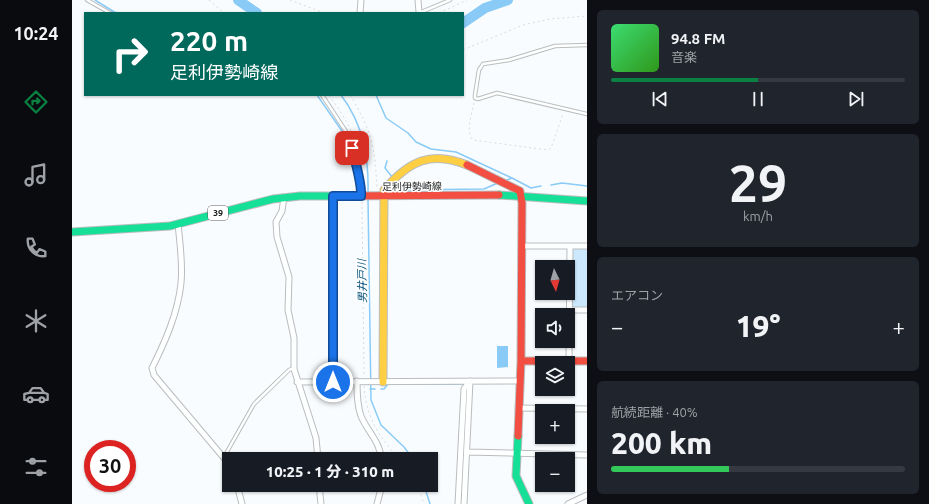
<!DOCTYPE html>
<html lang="ja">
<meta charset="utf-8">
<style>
:root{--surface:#171b24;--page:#20242c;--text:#f1f3f6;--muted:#9ea1a6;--line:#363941;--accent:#0b8043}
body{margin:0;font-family:Ubuntu,"Noto Sans JP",sans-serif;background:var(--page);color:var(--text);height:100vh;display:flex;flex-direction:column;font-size:15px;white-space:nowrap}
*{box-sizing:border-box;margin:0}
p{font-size:13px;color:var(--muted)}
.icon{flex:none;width:22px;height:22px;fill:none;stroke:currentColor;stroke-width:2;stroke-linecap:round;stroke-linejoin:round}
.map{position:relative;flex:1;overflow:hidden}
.panel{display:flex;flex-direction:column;gap:10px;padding:10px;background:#0d0f14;width:342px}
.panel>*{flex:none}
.hud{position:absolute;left:12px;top:12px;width:380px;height:84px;border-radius:0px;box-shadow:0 1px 3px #0004;background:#00695c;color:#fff;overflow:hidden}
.needle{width:26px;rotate:175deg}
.controls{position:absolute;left:463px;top:260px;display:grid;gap:8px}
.controls a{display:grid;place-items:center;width:40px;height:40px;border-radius:0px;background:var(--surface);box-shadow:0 1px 3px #0004;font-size:20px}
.speed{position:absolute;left:12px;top:440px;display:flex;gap:8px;font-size:20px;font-weight:700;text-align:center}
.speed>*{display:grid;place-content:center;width:52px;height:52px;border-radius:50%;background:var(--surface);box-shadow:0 1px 3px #0004;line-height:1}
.speed .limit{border:6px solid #d22;background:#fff;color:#111}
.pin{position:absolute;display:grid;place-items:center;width:34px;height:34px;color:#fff;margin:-17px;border-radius:8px;box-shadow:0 2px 6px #0006}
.me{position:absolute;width:44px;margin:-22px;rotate:0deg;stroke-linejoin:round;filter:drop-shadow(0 0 3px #0008)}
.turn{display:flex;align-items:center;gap:14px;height:84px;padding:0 20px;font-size:18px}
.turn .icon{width:52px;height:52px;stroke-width:2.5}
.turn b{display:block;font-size:28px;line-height:34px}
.big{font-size:30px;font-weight:800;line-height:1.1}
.panel .widget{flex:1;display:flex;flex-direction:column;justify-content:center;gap:6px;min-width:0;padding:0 14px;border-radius:6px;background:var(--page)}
.panel .dial{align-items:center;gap:0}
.dial b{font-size:52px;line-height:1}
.song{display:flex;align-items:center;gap:12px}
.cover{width:48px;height:48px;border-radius:6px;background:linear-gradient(135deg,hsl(140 70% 55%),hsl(110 70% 35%))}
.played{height:4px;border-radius:2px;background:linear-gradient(90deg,var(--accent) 50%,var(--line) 50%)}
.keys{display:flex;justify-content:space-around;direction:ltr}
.heat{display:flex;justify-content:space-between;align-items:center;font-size:22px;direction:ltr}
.charge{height:6px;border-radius:3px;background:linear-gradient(90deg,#34c759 40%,var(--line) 0)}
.trip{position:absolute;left:150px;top:452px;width:216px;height:40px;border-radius:0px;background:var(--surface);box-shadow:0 1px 3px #0004;font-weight:800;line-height:40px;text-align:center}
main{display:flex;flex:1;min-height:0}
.menu{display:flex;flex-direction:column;width:72px;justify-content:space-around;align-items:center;background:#090b0e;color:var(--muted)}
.menu .icon{width:28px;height:28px}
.menu .selected{color:var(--accent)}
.menu b{font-size:18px;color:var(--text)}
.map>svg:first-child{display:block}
</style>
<main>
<nav class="menu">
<b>10:24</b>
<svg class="icon selected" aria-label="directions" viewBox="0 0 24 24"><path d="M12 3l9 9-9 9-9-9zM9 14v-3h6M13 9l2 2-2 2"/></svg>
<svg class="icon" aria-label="music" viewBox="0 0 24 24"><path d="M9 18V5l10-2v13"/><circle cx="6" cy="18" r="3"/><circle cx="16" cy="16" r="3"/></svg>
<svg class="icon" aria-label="phone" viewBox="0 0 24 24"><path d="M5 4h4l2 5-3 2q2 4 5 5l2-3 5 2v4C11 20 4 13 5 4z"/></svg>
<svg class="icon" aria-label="climate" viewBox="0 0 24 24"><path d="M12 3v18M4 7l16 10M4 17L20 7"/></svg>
<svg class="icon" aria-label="car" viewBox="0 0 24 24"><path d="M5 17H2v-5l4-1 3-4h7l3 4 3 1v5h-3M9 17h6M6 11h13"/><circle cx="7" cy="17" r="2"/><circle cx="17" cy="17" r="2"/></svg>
<svg class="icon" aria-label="filters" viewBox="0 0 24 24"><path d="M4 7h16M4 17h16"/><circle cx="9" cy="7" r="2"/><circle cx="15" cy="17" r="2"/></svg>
</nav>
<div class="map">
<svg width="515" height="504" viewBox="0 0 515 504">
<rect width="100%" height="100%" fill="#f9fcfe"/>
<!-- green -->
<path fill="#cbe8fd" d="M503,248h12v60h-13l-2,-2v-55z"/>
<!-- water -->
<path fill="#89cbf6" d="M425,346h11v21l-11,1z"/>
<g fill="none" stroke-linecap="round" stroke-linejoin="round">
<!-- stream -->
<path stroke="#89cbf6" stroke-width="1.5" d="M23,0l21,13
M245,95l27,39 5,25
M269,95c22,29 28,62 27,98
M304,95l10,23 22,15 8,9 15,7 25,3 56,26
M315,161l-2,7 8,10
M323,180l8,10 81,-1 16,-7
M435,180l5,-2 19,10 10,-2
M479,185l11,-2 25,3
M296,198l3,202 10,25 23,22 9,12
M298,389h5
M309,389h3l4,-5h74
M392,440l3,-50
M352,485l6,19"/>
<!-- river -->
<path stroke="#89cbf6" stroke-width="10" d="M166,0l19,13
M391,23l22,-15 23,-8"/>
<defs>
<path id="lane" d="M15,0l23,13
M347,13l31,-13
M515,45l-32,1 -46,14 -26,4 -4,6 -4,25v3l3,1 19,-6 90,21
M250,95l25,38 15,55 -1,7
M152,457l30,-53 35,-34 5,-2"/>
<path id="street" d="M346,0l1,12
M288,13l1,-13
M212,197l-2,14 -6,11 1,15 12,40 -1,33 6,28v31l22,69 2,21
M106,224c2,20 5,40 3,59 -3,30 -16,59 -29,85l2,7 75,89
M450,246h65
M497,310h18
M497,361l1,-115
M285,381c0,12 0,24 4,35 6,15 20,27 20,43
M225,382l223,-1
M261,382v-186
M446,408l69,1
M395,452l120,3
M165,485l5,19
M247,485l2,19
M305,504l5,-19
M386,504l6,-115 6,-8
M392,504l6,-123
M496,504l19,-9"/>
<path id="fast" d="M427,195l88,6
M0,232l98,-6 103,-27 27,-3h37
M446,436l-2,40 13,28"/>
<path id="slow" d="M311,382l1,-192c25,-29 47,-40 83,-25"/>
<path id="jam" d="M395,165l53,26 2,12 -1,158 -3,75
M265,196l162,-1
M449,361h66"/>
</defs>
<!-- lane casing -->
<use href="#lane" stroke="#babcbe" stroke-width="4.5"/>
<!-- street casing -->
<use href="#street" stroke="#babcbe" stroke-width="7"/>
<!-- fast casing -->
<use href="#fast" stroke="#babcbe" stroke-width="9"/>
<!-- slow casing -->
<use href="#slow" stroke="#babcbe" stroke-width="9"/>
<!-- jam casing -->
<use href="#jam" stroke="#babcbe" stroke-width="9"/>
<!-- path -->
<path stroke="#dadada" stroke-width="1" stroke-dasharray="2 3" stroke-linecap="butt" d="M137,0l15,13
M218,0l34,13
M367,13l28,-13
M391,50l60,-25 27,-6 37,-3
M257,95c19,27 27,40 32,73
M278,95c22,36 25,52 27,94
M402,103c-2,11 -9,28 -1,37l75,10 3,-2 12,-34
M290,202l2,173
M292,386c2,31 15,52 36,73
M346,485l6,19"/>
<!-- lane -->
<use href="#lane" stroke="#feffff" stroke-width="2.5"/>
<!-- street -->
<use href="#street" stroke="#feffff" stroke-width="5"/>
<!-- fast -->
<use href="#fast" stroke="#16e098" stroke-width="7"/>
<!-- slow -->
<use href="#slow" stroke="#ffcf43" stroke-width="7"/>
<!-- jam -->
<use href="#jam" stroke="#f24e42" stroke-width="7"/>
</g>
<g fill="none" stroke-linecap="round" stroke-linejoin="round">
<defs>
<path id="route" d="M261,382v-186h28c1,-13 -6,-34 -9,-48"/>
</defs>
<!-- route casing -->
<use href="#route" stroke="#114b97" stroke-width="10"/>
<!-- route -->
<use href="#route" stroke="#1a73e8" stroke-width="7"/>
</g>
<g text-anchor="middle" stroke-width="3" stroke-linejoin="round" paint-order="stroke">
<!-- shield labels -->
<rect fill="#fff" stroke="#5c5d5f" stroke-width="1" x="136" y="206" width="20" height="14" rx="3"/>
<g font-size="9" font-weight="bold" fill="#16181a">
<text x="146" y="216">39</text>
</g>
<!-- street labels -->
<g font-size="10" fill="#16181a" stroke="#fff">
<text transform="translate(340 186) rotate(-1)" y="4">足利伊勢崎線</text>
</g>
<!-- water labels -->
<g font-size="11" font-style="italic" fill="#0c547c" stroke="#fff">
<text transform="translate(290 281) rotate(-91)" y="4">男井戸川</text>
</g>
</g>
</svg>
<div class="controls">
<a><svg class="needle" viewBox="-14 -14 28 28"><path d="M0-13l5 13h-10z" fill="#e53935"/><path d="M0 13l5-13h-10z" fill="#9ea1a6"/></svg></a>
<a><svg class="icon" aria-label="sound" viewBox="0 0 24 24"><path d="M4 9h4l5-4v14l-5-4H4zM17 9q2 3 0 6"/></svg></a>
<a><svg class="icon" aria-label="layers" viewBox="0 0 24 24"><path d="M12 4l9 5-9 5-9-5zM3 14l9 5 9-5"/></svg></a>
<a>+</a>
<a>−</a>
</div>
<div class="speed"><div class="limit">30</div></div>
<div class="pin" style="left:280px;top:148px;background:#d93025"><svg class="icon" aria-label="arrive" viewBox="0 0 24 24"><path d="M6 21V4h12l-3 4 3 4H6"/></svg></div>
<svg class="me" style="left:261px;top:382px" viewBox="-20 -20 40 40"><circle r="17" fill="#1a73e8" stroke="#fff" stroke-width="3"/><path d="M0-11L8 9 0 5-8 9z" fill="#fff"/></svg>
<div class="trip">10:25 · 1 分 · 310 m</div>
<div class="hud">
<div class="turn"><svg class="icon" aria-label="right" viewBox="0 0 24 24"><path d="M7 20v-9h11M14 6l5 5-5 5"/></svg><div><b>220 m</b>足利伊勢崎線</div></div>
</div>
</div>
<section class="panel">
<div class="widget">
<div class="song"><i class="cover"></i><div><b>94.8 FM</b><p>音楽</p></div></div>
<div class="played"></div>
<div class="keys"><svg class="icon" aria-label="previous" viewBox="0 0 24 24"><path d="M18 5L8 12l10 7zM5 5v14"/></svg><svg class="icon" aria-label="pause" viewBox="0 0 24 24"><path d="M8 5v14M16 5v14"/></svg><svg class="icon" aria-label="next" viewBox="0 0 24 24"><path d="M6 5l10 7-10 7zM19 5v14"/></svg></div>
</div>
<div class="widget dial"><b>29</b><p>km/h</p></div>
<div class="widget"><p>エアコン</p>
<div class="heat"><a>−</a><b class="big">19°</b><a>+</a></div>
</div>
<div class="widget"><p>航続距離 · 40%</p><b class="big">200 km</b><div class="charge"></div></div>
</section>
</main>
